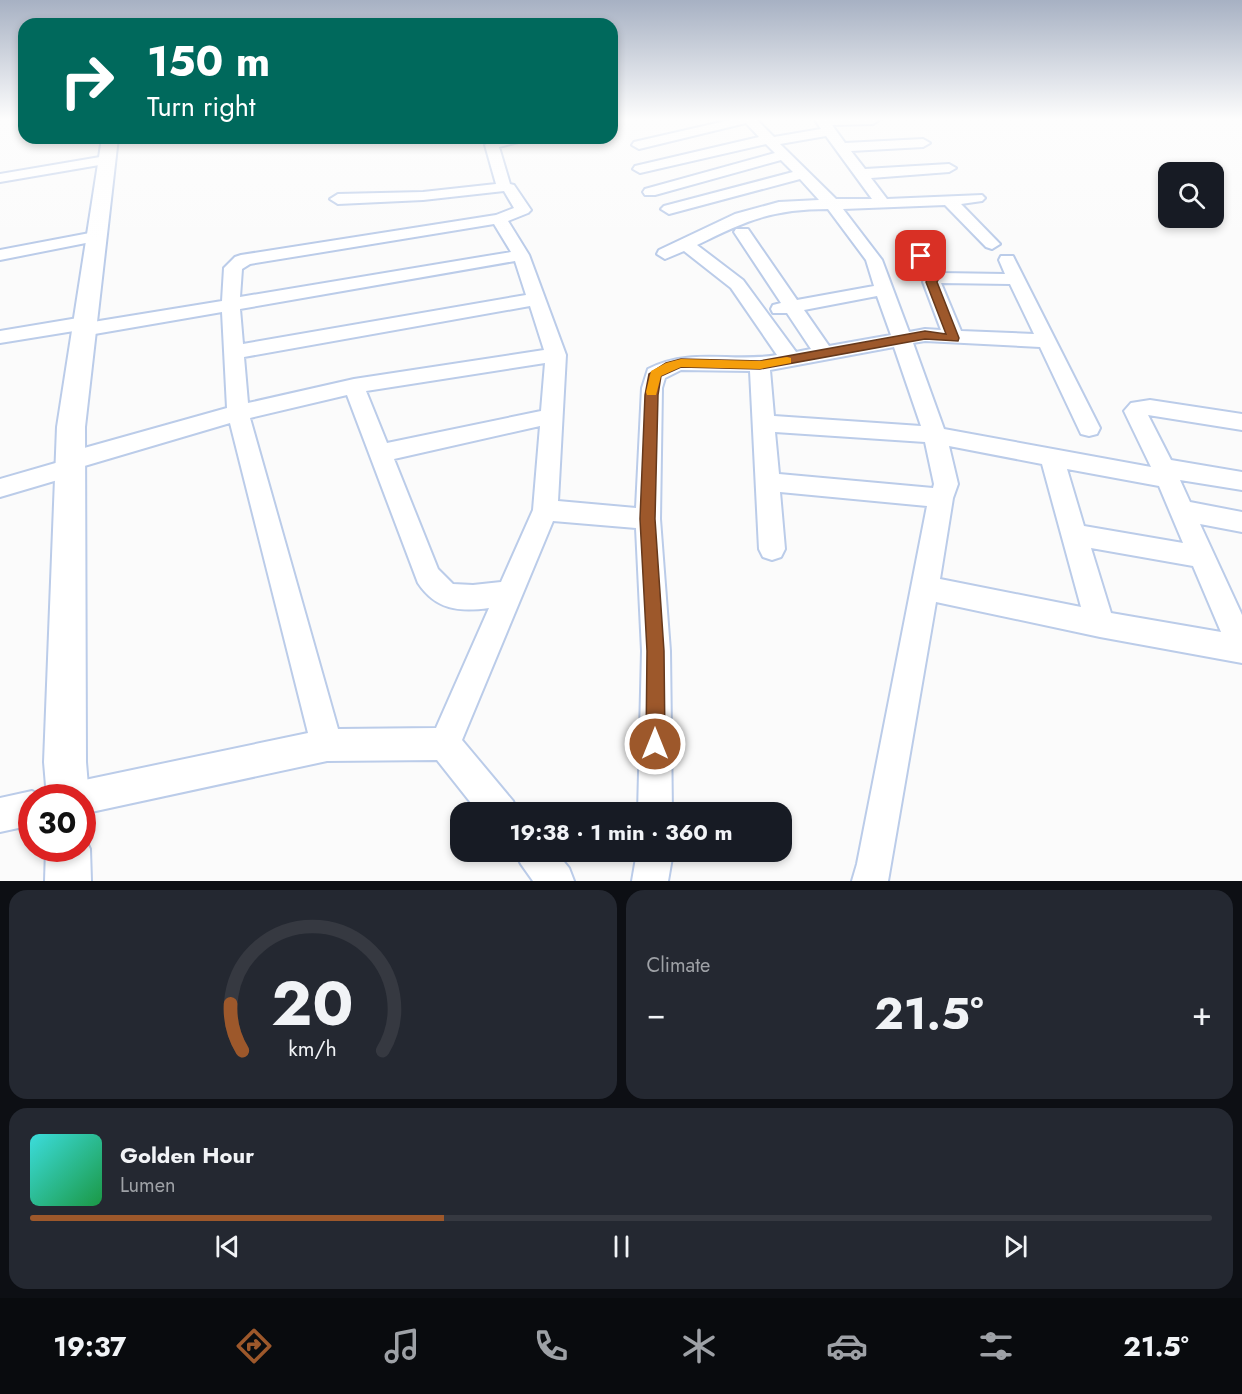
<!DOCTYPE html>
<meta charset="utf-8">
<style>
:root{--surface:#171b24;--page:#242831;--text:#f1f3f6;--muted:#9ea1a6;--line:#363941;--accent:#9d582b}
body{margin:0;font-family:Jost,sans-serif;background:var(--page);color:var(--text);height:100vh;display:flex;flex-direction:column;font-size:22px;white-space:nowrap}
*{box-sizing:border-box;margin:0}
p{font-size:20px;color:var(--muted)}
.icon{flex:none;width:33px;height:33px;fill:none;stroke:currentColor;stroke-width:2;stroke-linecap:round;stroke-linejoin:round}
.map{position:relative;height:881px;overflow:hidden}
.details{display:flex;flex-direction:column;gap:9px;padding:9px;background:#0d0f14;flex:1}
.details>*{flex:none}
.guide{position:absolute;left:18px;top:18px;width:600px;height:126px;border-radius:18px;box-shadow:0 3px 9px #0003;background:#00695c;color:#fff;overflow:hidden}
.tools{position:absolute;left:1158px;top:162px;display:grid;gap:12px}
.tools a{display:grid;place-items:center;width:66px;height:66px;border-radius:12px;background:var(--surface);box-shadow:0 3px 9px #0003;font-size:30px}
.speed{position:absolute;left:18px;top:784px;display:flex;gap:12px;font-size:30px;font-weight:700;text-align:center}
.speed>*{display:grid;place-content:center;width:78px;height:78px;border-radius:50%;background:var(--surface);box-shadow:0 3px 9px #0003;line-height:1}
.speed .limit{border:9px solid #d22;background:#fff;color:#111}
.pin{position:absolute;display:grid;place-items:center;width:51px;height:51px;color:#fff;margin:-26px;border-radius:12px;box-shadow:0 3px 9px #0006}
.me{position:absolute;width:66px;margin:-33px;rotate:0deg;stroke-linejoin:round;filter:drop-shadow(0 0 4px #0008)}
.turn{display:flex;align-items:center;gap:21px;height:126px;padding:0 30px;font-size:27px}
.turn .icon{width:78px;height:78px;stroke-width:2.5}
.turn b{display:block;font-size:42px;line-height:51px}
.big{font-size:45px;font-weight:700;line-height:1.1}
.details .widget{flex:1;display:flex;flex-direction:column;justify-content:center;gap:9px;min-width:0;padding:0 21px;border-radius:18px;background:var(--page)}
.details .dial{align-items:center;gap:0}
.dial svg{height:156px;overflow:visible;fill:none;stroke:var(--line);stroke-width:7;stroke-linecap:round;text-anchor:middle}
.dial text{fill:var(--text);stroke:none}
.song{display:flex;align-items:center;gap:18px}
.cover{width:72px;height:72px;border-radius:9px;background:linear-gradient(135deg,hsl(180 70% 55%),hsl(140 70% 35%))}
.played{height:6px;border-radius:3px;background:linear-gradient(90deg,var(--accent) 35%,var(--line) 35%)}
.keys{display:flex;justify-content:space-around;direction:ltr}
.heat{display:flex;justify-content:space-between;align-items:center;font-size:33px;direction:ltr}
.details .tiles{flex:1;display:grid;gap:9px;grid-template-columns:1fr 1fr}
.widget:last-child{grid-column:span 2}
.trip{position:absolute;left:450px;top:802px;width:342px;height:60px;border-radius:18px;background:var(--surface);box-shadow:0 3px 9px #0003;font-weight:700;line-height:60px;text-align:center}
.tabs{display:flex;height:96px;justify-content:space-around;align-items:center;background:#090b0e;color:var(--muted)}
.tabs .icon{width:42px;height:42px}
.tabs .on{color:var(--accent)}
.tabs b{font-size:27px;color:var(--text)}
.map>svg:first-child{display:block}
</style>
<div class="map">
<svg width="1242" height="881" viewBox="0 0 1242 881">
<rect width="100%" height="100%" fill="#fbfbfb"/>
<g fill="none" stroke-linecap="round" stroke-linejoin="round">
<defs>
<path id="minor" d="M730,120h27l17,17 47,-8 -6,-9h64l-6,4 -41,1 13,18 78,-4 7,4 -7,4 -72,4 14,18 84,-5 7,4 -7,4 -78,6 16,21 95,-4 3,3 -3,3 -21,3 39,40 -8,5 -6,-2 -41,-42 -102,4 39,51 27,72 16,-3 16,1 -18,-48 2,-4 -12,-22 2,-4h12l13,21 65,1 -6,-14 2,-4h12l87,172 -3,6 -8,2 -8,-2 -41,-87 -115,-6 -12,2 31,86 207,38 -27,-56 7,-8 19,-3 92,14v16l-94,-15 23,45 71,12v18l-62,-10 10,22 52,10v20l-42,-8 42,91v48l-142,-26 -164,-35 -48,279h-36l5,-17 70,-358 -147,-14 5,57 -4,8 -9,3 -9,-3 -4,-8 -9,-178 -69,-1 -16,8 -3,10 -2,131 10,132 2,162h-34l4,-162 -6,-123 -83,-7 -91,219 51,61 5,12h-39l-42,-53 -110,1 -245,53v-16h-19l5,-12 12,-5 228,-48 -78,-310 -149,44 -3,7 -78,23v-18l59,-17 3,-7 8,-3 157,-44 -5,-96 -139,24 -7,-2 -2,-3 -74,12v-12l84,-14 7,2 2,3 129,-21 2,-33 11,-11 6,-2 255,-40 18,-7 -10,-17 -81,9 -85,4 -8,-5 8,-5 85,-2 73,-8 -11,-39 11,-7h28l-2,3 -23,6 11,37 4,1 17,25 -3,3 -20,8 21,34 37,100 -8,146 78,7 6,-120 6,-19c43,-22 84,-6 129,-14l-46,-67 -47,-37 -19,8 -8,-5 2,-4 76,-36 44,-12 40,-2 -19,-21 -131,35 -8,-5 3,-3 129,-34 -12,-12 -126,35h-10l-2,-3 2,-3 130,-36 -9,-9 -126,29 -7,-4 2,-3 124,-29 -13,-14 -107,26 -7,-4 2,-3zM826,136l46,63h-36l-56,-55zM828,209l38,51 8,26 -77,14 -49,-71h-12l-2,3 47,71 -8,2 -2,4 2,4h14l24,36 -15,3 -53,-72 -46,-35c48,-24 75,-36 131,-36zM494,224l17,28 -271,45 2,-28 8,-5zM515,261l11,34 -283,49 -3,-35zM941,283l69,1 24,50 -73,-3zM877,296l14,39 -62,11 -25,-36zM530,306l14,44 -190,29 -106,24 -4,-46zM894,347l27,79 -147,-10 -4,-46zM545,363l-4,48 -154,32 -21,-52zM347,395l71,188c18,27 41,29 71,25l-53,120 -98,1 -88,-311zM540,426l-7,84 -32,72 -28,3 -20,-1 -15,-15 -44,-110zM775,432l150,10 9,42 -1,4 -154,-14zM949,446l93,18 39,143 -141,-28 13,-81 5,-14zM1067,469l92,17 24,57 -99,-17zM1091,548l102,18 28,66 -110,-19z
M106,156l7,4 -2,3 -111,19v-8z
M95,232l6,2 2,3 -2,3 -101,20v-10z
M32,791l13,7h-13v27l-32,7v-34z
M515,852h41l13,16 5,13h-41l-12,-17z
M637,852h36l-5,29h-36z"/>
<path id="major" d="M102,138h16l-33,289 1,335 3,36 -7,15v-15h-35l-3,-36 13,-335z
M82,833l8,16 1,32h-46l1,-32h36z"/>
</defs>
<!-- minor casing -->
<use href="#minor" stroke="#bbcce9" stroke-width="4"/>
<!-- major casing -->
<use href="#major" stroke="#bbcce9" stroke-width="4"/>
<!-- minor -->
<use href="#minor" fill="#fff" fill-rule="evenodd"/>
<!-- major -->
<use href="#major" fill="#fff" fill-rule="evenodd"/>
</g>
<!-- sky -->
<linearGradient id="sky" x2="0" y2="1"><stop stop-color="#a7b1c3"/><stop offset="0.49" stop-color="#fdfdfd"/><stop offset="1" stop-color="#fdfdfd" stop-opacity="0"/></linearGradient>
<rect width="1242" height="243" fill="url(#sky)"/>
<!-- route -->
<path fill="#9d582b" stroke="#66391c" stroke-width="1.5" d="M921,253l3,1 15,24 -2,4 22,56 -1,3 -33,-2 -165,30 -79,-2 -20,9 -3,19 -3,124 9,132 1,93 -3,7 -7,3 -6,-3 -3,-7 1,-93 -7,-132 5,-124 4,-21 17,-11 15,-4 79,2 165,-30 21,3 -20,-52 2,-4 -12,-22z"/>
<!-- slow -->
<path fill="#f59e0b" d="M787,357l4,1v5l-31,6 -79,-2 -20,9 -5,19h-9l-1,-3 5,-21 15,-8 15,-4 79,2z"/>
</svg>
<div class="tools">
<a><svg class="icon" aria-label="search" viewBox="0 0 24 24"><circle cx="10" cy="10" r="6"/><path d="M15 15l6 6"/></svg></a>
</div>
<div class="speed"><div class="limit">30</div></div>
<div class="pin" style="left:921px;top:256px;background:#d93025"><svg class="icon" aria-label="arrive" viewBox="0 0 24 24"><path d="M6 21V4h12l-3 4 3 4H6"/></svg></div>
<svg class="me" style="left:655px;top:744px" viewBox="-20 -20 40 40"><circle r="17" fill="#9d582b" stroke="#fff" stroke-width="3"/><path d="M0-11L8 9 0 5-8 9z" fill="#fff"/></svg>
<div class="trip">19:38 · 1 min · 360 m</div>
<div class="guide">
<div class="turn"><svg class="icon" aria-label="right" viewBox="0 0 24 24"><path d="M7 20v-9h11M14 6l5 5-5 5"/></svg><div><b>150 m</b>Turn right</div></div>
</div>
</div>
<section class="details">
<div class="tiles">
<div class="widget dial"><svg viewBox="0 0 100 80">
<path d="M14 69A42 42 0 1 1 86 69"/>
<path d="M14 69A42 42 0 0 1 8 45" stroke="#9d582b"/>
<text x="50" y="56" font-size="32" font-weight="700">20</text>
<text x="50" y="72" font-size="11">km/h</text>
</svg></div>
<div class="widget"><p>Climate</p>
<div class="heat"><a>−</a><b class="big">21.5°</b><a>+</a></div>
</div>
<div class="widget">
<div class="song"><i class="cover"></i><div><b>Golden Hour</b><p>Lumen</p></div></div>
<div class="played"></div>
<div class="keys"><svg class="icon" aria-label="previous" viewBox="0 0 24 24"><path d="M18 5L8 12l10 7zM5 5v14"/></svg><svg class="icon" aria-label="pause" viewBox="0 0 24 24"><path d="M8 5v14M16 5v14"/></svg><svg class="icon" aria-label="next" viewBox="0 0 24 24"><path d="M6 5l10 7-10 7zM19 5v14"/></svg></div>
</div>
</div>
</section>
<nav class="tabs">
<b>19:37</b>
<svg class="icon on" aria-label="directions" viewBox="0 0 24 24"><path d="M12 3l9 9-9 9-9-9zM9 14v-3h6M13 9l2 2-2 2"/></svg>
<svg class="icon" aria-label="music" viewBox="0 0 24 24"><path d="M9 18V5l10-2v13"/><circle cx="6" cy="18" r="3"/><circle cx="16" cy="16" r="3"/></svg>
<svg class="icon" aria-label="phone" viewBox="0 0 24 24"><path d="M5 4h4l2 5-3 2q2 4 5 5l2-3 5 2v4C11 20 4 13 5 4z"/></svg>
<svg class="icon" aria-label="climate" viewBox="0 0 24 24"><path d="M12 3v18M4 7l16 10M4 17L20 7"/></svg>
<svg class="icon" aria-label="car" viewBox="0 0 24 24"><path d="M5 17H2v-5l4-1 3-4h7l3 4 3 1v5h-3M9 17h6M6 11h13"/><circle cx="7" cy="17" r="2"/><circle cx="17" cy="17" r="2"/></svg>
<svg class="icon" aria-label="filters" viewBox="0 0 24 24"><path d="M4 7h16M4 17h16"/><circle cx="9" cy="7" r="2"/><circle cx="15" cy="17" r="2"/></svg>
<b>21.5°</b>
</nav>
